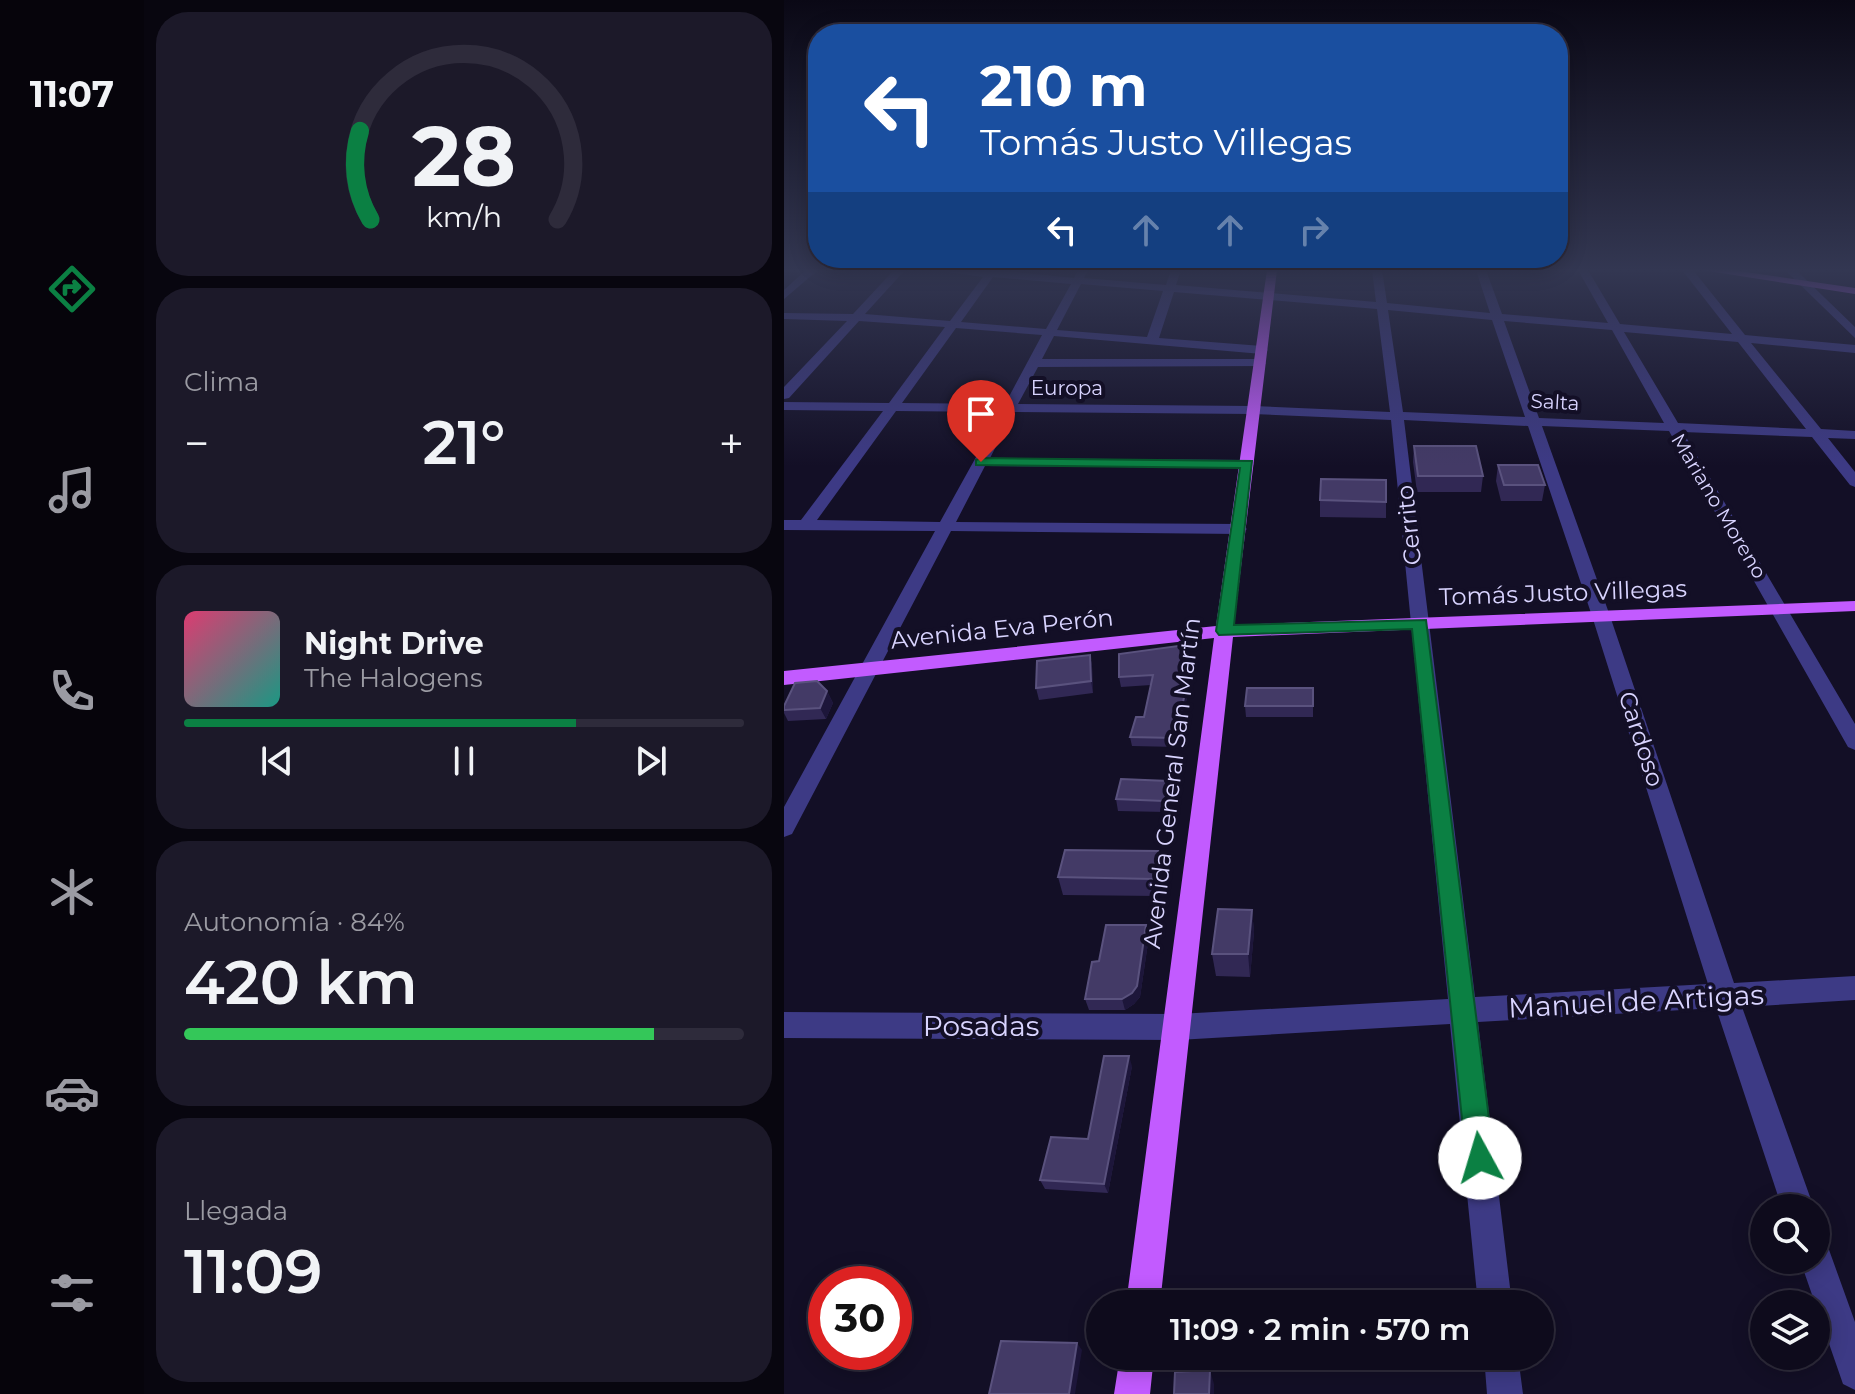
<!DOCTYPE html>
<html lang="es">
<meta charset="utf-8">
<style>
:root{--surface:#0e0b1c;--page:#1c1929;--text:#f1f3f6;--muted:#9b9ba3;--line:#2e2b3b;--accent:#0b8043}
body{margin:0;font-family:Montserrat,sans-serif;background:var(--page);color:var(--text);height:100vh;display:flex;flex-direction:column;font-size:30px;white-space:nowrap}
*{box-sizing:border-box;margin:0}
p{font-size:26px;color:var(--muted)}
.icon{flex:none;width:44px;height:44px;fill:none;stroke:currentColor;stroke-width:2;stroke-linecap:round;stroke-linejoin:round}
.map{position:relative;flex:1;overflow:hidden}
.details{display:flex;flex-direction:column;gap:12px;padding:12px;background:#08060f;width:640px}
.details>*{flex:none}
.hud{position:absolute;left:24px;top:24px;width:760px;height:244px;border-radius:32px;box-shadow:0 4px 20px #0003,0 0 0 2px var(--line);background:#1a4fa0;color:#fff;overflow:hidden}
.buttons{position:absolute;left:966px;top:1194px;display:grid;gap:16px}
.buttons a{display:grid;place-items:center;width:80px;height:80px;border-radius:50%;background:var(--surface);box-shadow:0 4px 20px #0003,0 0 0 2px var(--line);font-size:40px}
.speed{position:absolute;left:24px;top:1266px;display:flex;gap:16px;font-size:40px;font-weight:700;text-align:center}
.speed>*{display:grid;place-content:center;width:104px;height:104px;border-radius:50%;background:var(--surface);box-shadow:0 4px 20px #0003,0 0 0 2px var(--line);line-height:1}
.speed .limit{border:12px solid #d22;background:#fff;color:#111}
.pin{position:absolute;display:grid;place-items:center;width:68px;height:68px;color:#fff;margin:-82px -34px;border-radius:50% 50% 50% 0;rotate:-45deg;box-shadow:0 0 8px #0007}
.pin .icon{rotate:45deg}
.me{position:absolute;width:88px;margin:-44px;rotate:354deg;stroke-linejoin:round;filter:drop-shadow(0 0 6px #0008)}
.turn{display:flex;align-items:center;gap:28px;height:168px;padding:0 40px;font-size:36px}
.turn .icon{width:104px;height:104px;stroke-width:2.5}
.turn b{display:block;font-size:56px;line-height:68px}
.lanes{display:flex;align-items:center;height:76px;padding:0 40px;background:#0003;justify-content:center;gap:40px;direction:ltr}
.lanes .off{opacity:.35}
.big{font-size:60px;font-weight:600;line-height:1.1}
.details .card{flex:1;display:flex;flex-direction:column;justify-content:center;gap:12px;min-width:0;padding:0 28px;border-radius:32px;background:var(--page)}
.details .dial{align-items:center;gap:0}
.dial svg{height:208px;overflow:visible;fill:none;stroke:var(--line);stroke-width:7;stroke-linecap:round;text-anchor:middle}
.dial text{fill:var(--text);stroke:none}
.song{display:flex;align-items:center;gap:24px}
.cover{width:96px;height:96px;border-radius:12px;background:linear-gradient(135deg,hsl(340 70% 55%),hsl(170 70% 35%))}
.played{height:8px;border-radius:4px;background:linear-gradient(90deg,var(--accent) 70%,var(--line) 70%)}
.keys{display:flex;justify-content:space-around;direction:ltr}
.heat{display:flex;justify-content:space-between;align-items:center;font-size:44px;direction:ltr}
.charge{height:12px;border-radius:6px;background:linear-gradient(90deg,#34c759 84%,var(--line) 0)}
.trip{position:absolute;left:302px;top:1290px;width:468px;height:80px;border-radius:40px;background:var(--surface);box-shadow:0 4px 20px #0003,0 0 0 2px var(--line);font-weight:600;line-height:80px;text-align:center}
main{display:flex;flex:1;min-height:0}
.menu{display:flex;flex-direction:column;width:144px;justify-content:space-around;align-items:center;background:#06040b;color:var(--muted)}
.menu .icon{width:56px;height:56px}
.menu .current{color:var(--accent)}
.menu b{font-size:36px;color:var(--text)}
.map>svg:first-child{display:block}
</style>
<main>
<nav class="menu">
<b>11:07</b>
<svg class="icon current" aria-label="directions" viewBox="0 0 24 24"><path d="M12 3l9 9-9 9-9-9zM9 14v-3h6M13 9l2 2-2 2"/></svg>
<svg class="icon" aria-label="music" viewBox="0 0 24 24"><path d="M9 18V5l10-2v13"/><circle cx="6" cy="18" r="3"/><circle cx="16" cy="16" r="3"/></svg>
<svg class="icon" aria-label="phone" viewBox="0 0 24 24"><path d="M5 4h4l2 5-3 2q2 4 5 5l2-3 5 2v4C11 20 4 13 5 4z"/></svg>
<svg class="icon" aria-label="climate" viewBox="0 0 24 24"><path d="M12 3v18M4 7l16 10M4 17L20 7"/></svg>
<svg class="icon" aria-label="car" viewBox="0 0 24 24"><path d="M5 17H2v-5l4-1 3-4h7l3 4 3 1v5h-3M9 17h6M6 11h13"/><circle cx="7" cy="17" r="2"/><circle cx="17" cy="17" r="2"/></svg>
<svg class="icon" aria-label="filters" viewBox="0 0 24 24"><path d="M4 7h16M4 17h16"/><circle cx="9" cy="7" r="2"/><circle cx="15" cy="17" r="2"/></svg>
</nav>
<section class="details">
<div class="card dial"><svg viewBox="0 0 100 80">
<path d="M14 69A42 42 0 1 1 86 69"/>
<path d="M14 69A42 42 0 0 1 10 35" stroke="#0b8043"/>
<text x="50" y="56" font-size="32" font-weight="700">28</text>
<text x="50" y="72" font-size="11">km/h</text>
</svg></div>
<div class="card"><p>Clima</p>
<div class="heat"><a>−</a><b class="big">21°</b><a>+</a></div>
</div>
<div class="card">
<div class="song"><i class="cover"></i><div><b>Night Drive</b><p>The Halogens</p></div></div>
<div class="played"></div>
<div class="keys"><svg class="icon" aria-label="previous" viewBox="0 0 24 24"><path d="M18 5L8 12l10 7zM5 5v14"/></svg><svg class="icon" aria-label="pause" viewBox="0 0 24 24"><path d="M8 5v14M16 5v14"/></svg><svg class="icon" aria-label="next" viewBox="0 0 24 24"><path d="M6 5l10 7-10 7zM19 5v14"/></svg></div>
</div>
<div class="card"><p>Autonomía · 84%</p><b class="big">420 km</b><div class="charge"></div></div>
<div class="card"><p>Llegada</p><b class="big">11:09</b></div>
</section>
<div class="map">
<svg width="1071" height="1394" viewBox="0 0 1071 1394">
<rect width="100%" height="100%" fill="#130f26"/>
<g fill="none" stroke-linecap="round" stroke-linejoin="round">
<!-- minor -->
<path fill="#3d3a85" fill-rule="evenodd" d="M22,270h12l-34,29v-9z
M110,270h11l-40,44 85,7 33,-44 -50,-7h65l76,8 4,-8h10l-4,8 82,7 5,-15h10l-5,15 200,17 -4,-32h10l5,33 103,10 -14,-43h10l16,44 106,9 -30,-53h10l32,54 112,10 -50,-64h11l52,65 110,10v8l-104,-10 70,86 34,2v8l-27,-1 27,34v15l-5,-2 -38,-48 -129,-5 172,292v26l-7,-3 -179,-316 -127,-5 68,190 124,367 121,-7v24l-113,7 72,201h-32l-66,-200 -238,14 34,282h-34l-28,-280 -272,16 -394,-2v-26l394,2 270,-15 -57,-579 -138,-6 -239,-2 -24,46 257,2 7,4 -7,4 -262,-2 -29,56 283,2 8,5 -8,5 -288,-3 -159,303 -8,3v-30l151,-276 -151,-1v-10h17l82,-109 -99,-1v-8l105,1 56,-76 -86,-6 -70,77 -5,1v-12l63,-66 -63,-2v-6l69,1zM209,277l78,7 -25,45 -85,-7zM297,284l82,7 -16,46 -90,-7zM390,292l203,17 13,103 -137,-6 -235,-2 20,-37 226,-1 2,-3 -6,-4h-218l12,-23 208,18 6,-4 -6,-4 -103,-8zM604,310l104,10 33,97 -122,-5zM720,321l108,9 52,93 -125,-5zM172,328l86,7 -37,69 -103,-1zM840,332l114,10 68,87 -128,-6zM112,411l105,1 -61,110 -123,-2zM620,420l124,6 64,190 116,368 -233,13z
M1001,270h11l59,57v11z
M1032,1243l12,4 27,75v68l-12,-6 -43,-124h16z
M700,1356h34l5,38h-36z"/>
<!-- major -->
<path fill="#c25bff" fill-rule="evenodd" d="M483,270h10l-43,355 621,-24v10l-622,26 -73,667h-34l88,-666 -430,47v-14l432,-45z
M918,270h30l123,18v6z
M336,1356h34l-4,38h-36z"/>
</g>
<!-- wall -->
<path fill="#312854" d="M630,446l69,30 -2,16h-64l-4,-30z
M714,465l47,20 -3,16h-41l-5,-20z
M536,500l66,2v16l-66,-1z
M335,654l71,28 -13,65 -45,-1 -2,-9 14,-20 7,-32 -30,2 -2,-10z
M306,655l2,11 1,27 -54,7 -3,-12z
M529,688v29h-67l-1,-11z
M43,691l6,12 -7,16 -38,2 -4,-8v-7z
M386,792l-4,20 -48,-1 -2,-12z
M377,868l-4,28 -94,-1 -5,-18z
M468,910l2,22 -4,45 -34,-1 -4,-22z
M362,925l3,11 -9,61 -6,7 -9,6h-36l-4,-11 14,-38z
M348,1066l-24,127 -63,-4 -5,-9 48,-41z"/>
<!-- shaded-wall -->
<path fill="#1d163a" d="M306,655l2,11 1,27 -2,-12z
M405,672l1,10 -13,65 -1,-9z
M43,691l6,12 -7,16 -6,-11z
M384,781l2,11 -4,20 -2,-11z
M374,851l3,17 -4,28 -4,-17z
M468,910l2,22 -4,45 -2,-23z
M362,925l3,11 -9,61 -6,7 -9,6 -3,-11z
M345,1056l3,10 -24,127 -4,-9z
M293,1343l5,7 -7,44h-6z
M426,1370l4,14v10h-5z"/>
<!-- building -->
<path fill="#433a66" stroke="#5a527e" stroke-width="2" d="M630,446h62l7,30h-65z
M714,465h40l7,20h-41z
M537,479l65,1v22l-66,-2z
M401,645l4,27 -13,66 -46,-1 6,-20h8l9,-42 -34,2v-23z
M306,655l1,26 -55,7 1,-27z
M33,681l10,10 -7,17 -36,2v-4l11,-23z
M463,688h66v18h-68z
M337,779l47,2 -4,20 -48,-2z
M281,850l93,1 -5,28 -95,-2z
M434,909l34,1 -4,44h-36z
M322,925h40l-9,61 -5,7 -10,6h-37l7,-37 7,-1z
M320,1056h25l-25,128 -64,-4 11,-43 37,2z
M217,1341l76,2 -8,51h-80z
M426,1370l-1,24h-35l1,-22z"/>
<!-- sky -->
<linearGradient id="sky" x2="0" y2="1"><stop stop-color="#0a0815"/><stop offset="0.58" stop-color="#333752"/><stop offset="1" stop-color="#333752" stop-opacity="0"/></linearGradient>
<rect width="1071" height="466" fill="url(#sky)"/>
<!-- route -->
<path fill="#0b8043" stroke="#07532c" stroke-width="2" d="M197,458l271,3 -18,164 192,-5 68,538 -4,9 -10,4 -10,-4 -4,-9 -54,-529 -193,6 -3,-4 24,-163 -264,-3v-5z"/>
<g text-anchor="middle" stroke-width="8" stroke-linejoin="round" paint-order="stroke">
<!-- far-street labels -->
<g font-size="20" fill="#d9d4ff" stroke="#130f26">
<text x="283" y="395">Europa</text>
<text transform="translate(771 402) rotate(3)" y="7">Salta</text>
<text transform="translate(935 506) rotate(59)" y="7">Mariano Moreno</text>
</g>
<!-- street labels -->
<g font-size="24" fill="#d9d4ff" stroke="#130f26">
<text transform="translate(625 525) rotate(-96)" y="8">Cerrito</text>
<text transform="translate(779 593) rotate(-2)" y="8">Tomás Justo Villegas</text>
<text transform="translate(218 629) rotate(-6)" y="8">Avenida Eva Perón</text>
<text transform="translate(857 739) rotate(72)" y="8">Cardoso</text>
<text transform="translate(388 783) rotate(-83)" y="8">Avenida General San Martín</text>
</g>
<!-- near-street labels -->
<g font-size="28" fill="#d9d4ff" stroke="#130f26">
<text transform="translate(852 1001) rotate(-3)" y="10">Manuel de Artigas</text>
<text x="197" y="1036">Posadas</text>
</g>
</g>
</svg>
<div class="buttons">
<a><svg class="icon" aria-label="search" viewBox="0 0 24 24"><circle cx="10" cy="10" r="6"/><path d="M15 15l6 6"/></svg></a>
<a><svg class="icon" aria-label="layers" viewBox="0 0 24 24"><path d="M12 4l9 5-9 5-9-5zM3 14l9 5 9-5"/></svg></a>
</div>
<div class="speed"><div class="limit">30</div></div>
<div class="pin" style="left:197px;top:462px;background:#d93025"><svg class="icon" aria-label="arrive" viewBox="0 0 24 24"><path d="M6 21V4h12l-3 4 3 4H6"/></svg></div>
<svg class="me" style="left:696px;top:1158px" viewBox="-20 -20 40 40"><circle r="19" fill="#fff"/><path d="M0-13L10 11 0 6-10 11z" fill="#0b8043"/></svg>
<div class="trip">11:09 · 2 min · 570 m</div>
<div class="hud">
<div class="turn"><svg class="icon" aria-label="left" viewBox="0 0 24 24"><path d="M17 20v-9H6M10 6l-5 5 5 5"/></svg><div><b>210 m</b>Tomás Justo Villegas</div></div>
<div class="lanes"><svg class="icon" aria-label="left" viewBox="0 0 24 24"><path d="M17 20v-9H6M10 6l-5 5 5 5"/></svg><svg class="icon off" aria-label="ahead" viewBox="0 0 24 24"><path d="M12 20V5M6 11l6-6 6 6"/></svg><svg class="icon off" aria-label="ahead" viewBox="0 0 24 24"><path d="M12 20V5M6 11l6-6 6 6"/></svg><svg class="icon off" aria-label="right" viewBox="0 0 24 24"><path d="M7 20v-9h11M14 6l5 5-5 5"/></svg></div>
</div>
</div>
</main>
